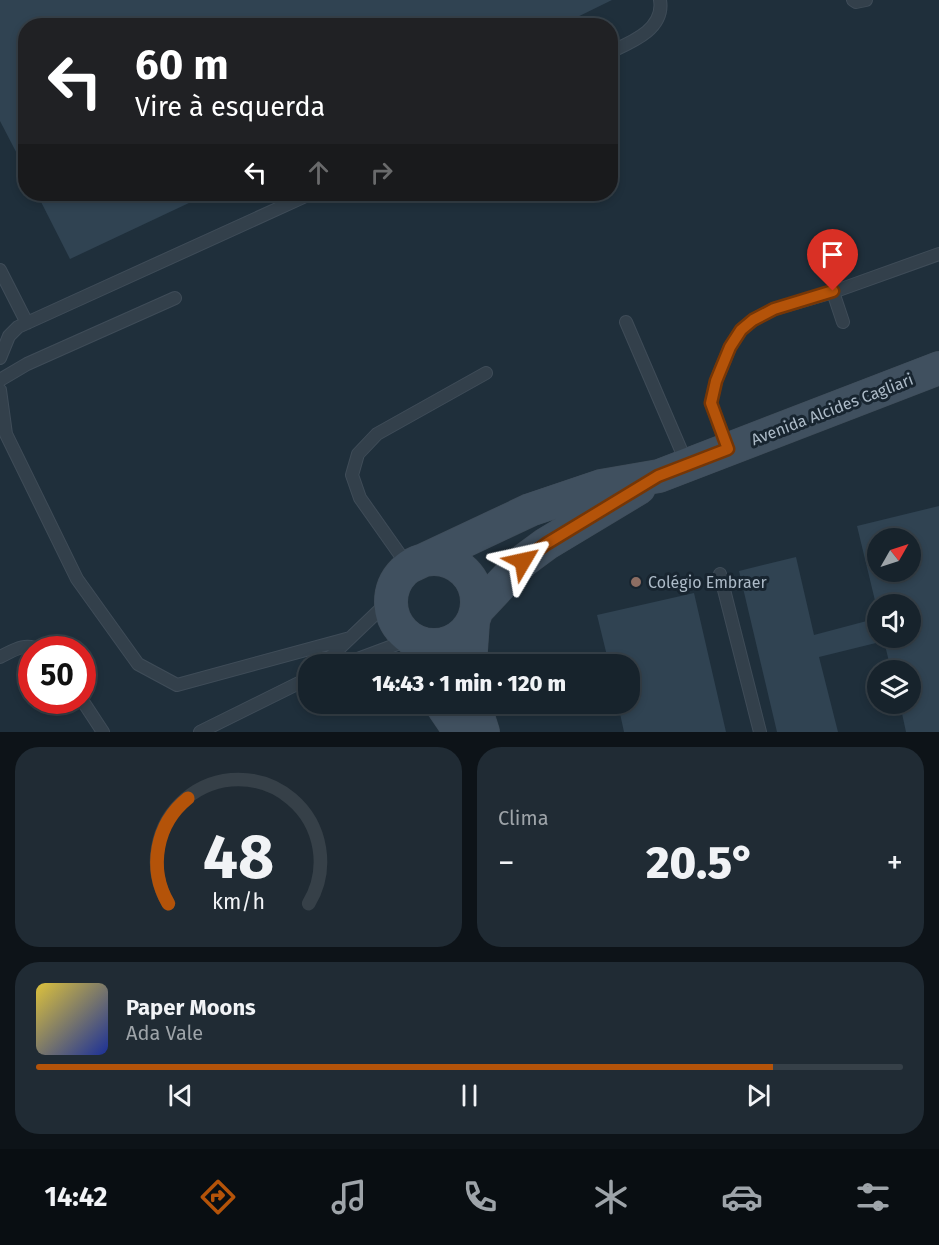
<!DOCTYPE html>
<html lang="pt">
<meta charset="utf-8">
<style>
:root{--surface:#17232c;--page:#202b34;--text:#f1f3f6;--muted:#9ea4a9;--line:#364048;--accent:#b45309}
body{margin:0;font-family:"Fira Sans",sans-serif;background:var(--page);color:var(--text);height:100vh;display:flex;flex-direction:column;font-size:22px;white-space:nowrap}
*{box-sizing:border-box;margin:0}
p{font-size:20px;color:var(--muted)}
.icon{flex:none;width:33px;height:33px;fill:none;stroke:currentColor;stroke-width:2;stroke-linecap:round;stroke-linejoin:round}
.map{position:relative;height:732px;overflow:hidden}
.side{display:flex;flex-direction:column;gap:15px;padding:15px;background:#0d1318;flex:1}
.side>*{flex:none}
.guide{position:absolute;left:18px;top:18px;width:600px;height:183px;border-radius:24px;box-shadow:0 3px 9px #0003,0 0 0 2px var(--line);background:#202124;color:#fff;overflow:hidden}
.needle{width:39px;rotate:51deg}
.controls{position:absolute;left:867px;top:528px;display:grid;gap:12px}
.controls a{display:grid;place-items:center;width:54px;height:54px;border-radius:50%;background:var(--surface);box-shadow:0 3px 9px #0003,0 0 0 2px var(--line);font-size:30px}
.speed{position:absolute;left:18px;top:636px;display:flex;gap:12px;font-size:30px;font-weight:700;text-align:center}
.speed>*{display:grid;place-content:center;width:78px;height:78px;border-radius:50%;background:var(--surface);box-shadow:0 3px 9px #0003,0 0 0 2px var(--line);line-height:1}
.speed .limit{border:9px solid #d22;background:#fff;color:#111}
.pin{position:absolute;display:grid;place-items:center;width:51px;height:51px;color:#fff;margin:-62px -26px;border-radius:50% 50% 50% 0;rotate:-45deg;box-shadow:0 0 6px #0007}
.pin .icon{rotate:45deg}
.me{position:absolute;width:66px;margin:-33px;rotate:54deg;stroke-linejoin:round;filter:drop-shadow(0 0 4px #0008)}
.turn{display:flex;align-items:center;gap:21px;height:126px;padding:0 18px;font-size:27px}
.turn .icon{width:78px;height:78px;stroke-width:2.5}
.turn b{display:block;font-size:42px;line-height:51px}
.lanes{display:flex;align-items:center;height:57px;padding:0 18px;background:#0003;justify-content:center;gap:30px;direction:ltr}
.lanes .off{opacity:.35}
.big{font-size:45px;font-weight:800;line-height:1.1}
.side .card{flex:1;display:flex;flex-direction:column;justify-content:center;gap:9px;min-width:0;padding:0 21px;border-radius:24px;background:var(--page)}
.side .dial{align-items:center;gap:0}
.dial svg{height:156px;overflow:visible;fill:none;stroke:var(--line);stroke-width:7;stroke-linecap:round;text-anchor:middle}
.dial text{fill:var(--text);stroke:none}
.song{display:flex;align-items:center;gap:18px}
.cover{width:72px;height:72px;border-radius:9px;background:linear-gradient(135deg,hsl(50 70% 55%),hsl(230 70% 35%))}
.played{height:6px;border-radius:3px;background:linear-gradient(90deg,var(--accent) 85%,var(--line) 85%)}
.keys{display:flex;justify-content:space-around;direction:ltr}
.heat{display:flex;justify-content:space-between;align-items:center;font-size:33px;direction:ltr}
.side .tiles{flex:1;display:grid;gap:15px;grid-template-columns:1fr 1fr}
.card:last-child{grid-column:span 2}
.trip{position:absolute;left:298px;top:654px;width:342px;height:60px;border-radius:24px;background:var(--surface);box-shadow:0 3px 9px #0003,0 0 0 2px var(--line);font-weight:800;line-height:60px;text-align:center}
.dock{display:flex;height:96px;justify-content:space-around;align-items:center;background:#090e12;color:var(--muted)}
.dock .icon{width:42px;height:42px}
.dock .active{color:var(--accent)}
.dock b{font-size:27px;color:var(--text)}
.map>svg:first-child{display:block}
</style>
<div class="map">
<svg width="939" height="732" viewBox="0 0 939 732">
<rect width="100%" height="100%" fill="#1f2f3b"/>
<!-- building -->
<path fill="#304352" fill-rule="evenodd" d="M0,0h612l-53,26h-533v145l-26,-50z
M37,194h171l-138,65z
M939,506v226h-33l-6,-28h10v-34h-19l-7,-29 -65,16 19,75h-61l-38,-161 57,-14 18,78 64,-17v20h32v-34h-32v9l-21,-87zM878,538h32v34h-32z
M694,593l32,139h-102l-6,-28h12v-40h-21l-12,-49z"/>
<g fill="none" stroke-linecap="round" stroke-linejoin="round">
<defs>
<path id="lane" d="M853,0l3,2 10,-2
M610,52c22,-10 55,-23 50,-52
M0,270l27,53
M626,322l61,142
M843,322l-10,-30 106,-38
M0,358l9,-22 9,-9 292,-133
M0,380l27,-16 148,-66
M0,390l6,44 71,145 61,85 39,21 173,-47
M728,449l-17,-46 5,-22 14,-34 11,-17 12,-10 21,-11 59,-17
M408,566l-48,-68 -8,-23 6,-21 19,-20 109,-61
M720,574l40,158
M0,657c14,-7 25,-15 40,-7
M323,664l68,-65
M344,664l67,-25
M82,700l21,32
M200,732l109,-54"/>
<path id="secondary" d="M391 602a43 43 0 1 1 86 0a43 43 0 1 1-86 0Z
M409,567l121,-57 71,-24 58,-10 280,-108
M477,610l46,-49 23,-17 93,-56
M470,664l3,-42
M441,704l19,28
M474,704l9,28"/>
</defs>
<!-- lane casing -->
<use href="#lane" stroke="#3f4c58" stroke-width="14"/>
<!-- secondary casing -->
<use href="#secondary" stroke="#3f4c58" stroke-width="34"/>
<!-- lane -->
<use href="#lane" stroke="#33404b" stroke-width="12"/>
<!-- secondary -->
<use href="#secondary" stroke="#40505f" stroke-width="33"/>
</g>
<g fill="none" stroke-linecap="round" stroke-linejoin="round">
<defs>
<path id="route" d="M523,561l23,-17 112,-68 70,-27 -17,-46 5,-22 14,-34 11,-17 12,-10 21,-11 59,-18"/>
</defs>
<!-- route casing -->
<use href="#route" stroke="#753606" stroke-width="15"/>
<!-- route -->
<use href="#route" stroke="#b45309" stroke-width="10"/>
</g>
<!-- markers -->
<circle fill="#8d6e63" stroke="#182530" stroke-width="2" cx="636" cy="582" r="6"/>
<g text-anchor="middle" stroke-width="6" stroke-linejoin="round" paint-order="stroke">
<!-- street labels -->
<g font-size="16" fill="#adbbc8" stroke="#182530">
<text transform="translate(832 409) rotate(-21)" y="6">Avenida Alcides Cagliari</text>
</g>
<!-- poi labels -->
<g font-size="16" fill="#adbbc8" stroke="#182530" text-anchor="start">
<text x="648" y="588">Colégio Embraer</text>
</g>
</g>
</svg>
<div class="controls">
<a><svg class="needle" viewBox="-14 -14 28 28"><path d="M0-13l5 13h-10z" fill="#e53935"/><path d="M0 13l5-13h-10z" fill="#9ea4a9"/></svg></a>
<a><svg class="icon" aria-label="sound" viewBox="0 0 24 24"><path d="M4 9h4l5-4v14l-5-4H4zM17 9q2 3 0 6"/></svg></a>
<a><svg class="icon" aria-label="layers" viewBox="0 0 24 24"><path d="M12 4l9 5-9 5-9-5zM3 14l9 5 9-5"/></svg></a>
</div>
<div class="speed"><div class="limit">50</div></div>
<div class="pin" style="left:833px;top:291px;background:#d93025"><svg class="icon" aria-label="arrive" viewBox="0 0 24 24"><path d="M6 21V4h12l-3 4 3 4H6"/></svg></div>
<svg class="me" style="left:523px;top:561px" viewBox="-20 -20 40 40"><path d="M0-17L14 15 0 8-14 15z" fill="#b45309" stroke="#fff" stroke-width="4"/></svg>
<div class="trip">14:43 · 1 min · 120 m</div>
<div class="guide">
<div class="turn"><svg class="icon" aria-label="left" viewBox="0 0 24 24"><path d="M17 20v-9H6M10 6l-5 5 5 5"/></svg><div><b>60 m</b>Vire à esquerda</div></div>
<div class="lanes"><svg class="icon" aria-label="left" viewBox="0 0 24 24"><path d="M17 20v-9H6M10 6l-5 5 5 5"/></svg><svg class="icon off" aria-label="ahead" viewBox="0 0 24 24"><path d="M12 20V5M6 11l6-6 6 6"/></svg><svg class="icon off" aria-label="right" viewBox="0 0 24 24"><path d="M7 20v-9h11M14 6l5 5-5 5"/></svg></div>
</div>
</div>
<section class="side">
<div class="tiles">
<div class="card dial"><svg viewBox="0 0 100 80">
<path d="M14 69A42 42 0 1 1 86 69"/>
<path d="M14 69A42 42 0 0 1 24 15" stroke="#b45309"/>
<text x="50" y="56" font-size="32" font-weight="700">48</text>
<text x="50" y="72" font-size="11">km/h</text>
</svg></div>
<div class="card"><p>Clima</p>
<div class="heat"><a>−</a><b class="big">20.5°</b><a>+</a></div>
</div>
<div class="card">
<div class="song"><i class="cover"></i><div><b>Paper Moons</b><p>Ada Vale</p></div></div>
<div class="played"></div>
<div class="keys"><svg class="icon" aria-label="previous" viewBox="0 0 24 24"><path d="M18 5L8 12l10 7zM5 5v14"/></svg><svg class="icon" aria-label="pause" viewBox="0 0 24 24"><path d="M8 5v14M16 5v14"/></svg><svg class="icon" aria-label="next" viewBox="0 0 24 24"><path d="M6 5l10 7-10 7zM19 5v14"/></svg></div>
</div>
</div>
</section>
<nav class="dock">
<b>14:42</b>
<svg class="icon active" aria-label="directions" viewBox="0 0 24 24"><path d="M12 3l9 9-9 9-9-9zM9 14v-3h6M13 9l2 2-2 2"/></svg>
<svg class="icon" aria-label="music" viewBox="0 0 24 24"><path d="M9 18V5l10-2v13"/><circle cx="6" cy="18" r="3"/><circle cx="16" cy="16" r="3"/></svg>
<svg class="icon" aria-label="phone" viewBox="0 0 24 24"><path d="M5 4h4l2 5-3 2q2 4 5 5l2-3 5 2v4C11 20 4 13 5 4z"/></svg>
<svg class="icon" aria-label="climate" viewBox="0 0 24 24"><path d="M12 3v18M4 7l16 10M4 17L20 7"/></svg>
<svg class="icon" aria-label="car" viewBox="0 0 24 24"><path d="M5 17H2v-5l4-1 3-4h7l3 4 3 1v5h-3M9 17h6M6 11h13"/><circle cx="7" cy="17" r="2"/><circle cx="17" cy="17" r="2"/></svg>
<svg class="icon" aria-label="filters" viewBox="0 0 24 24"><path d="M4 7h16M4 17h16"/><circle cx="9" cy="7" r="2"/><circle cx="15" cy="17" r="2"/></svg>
</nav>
